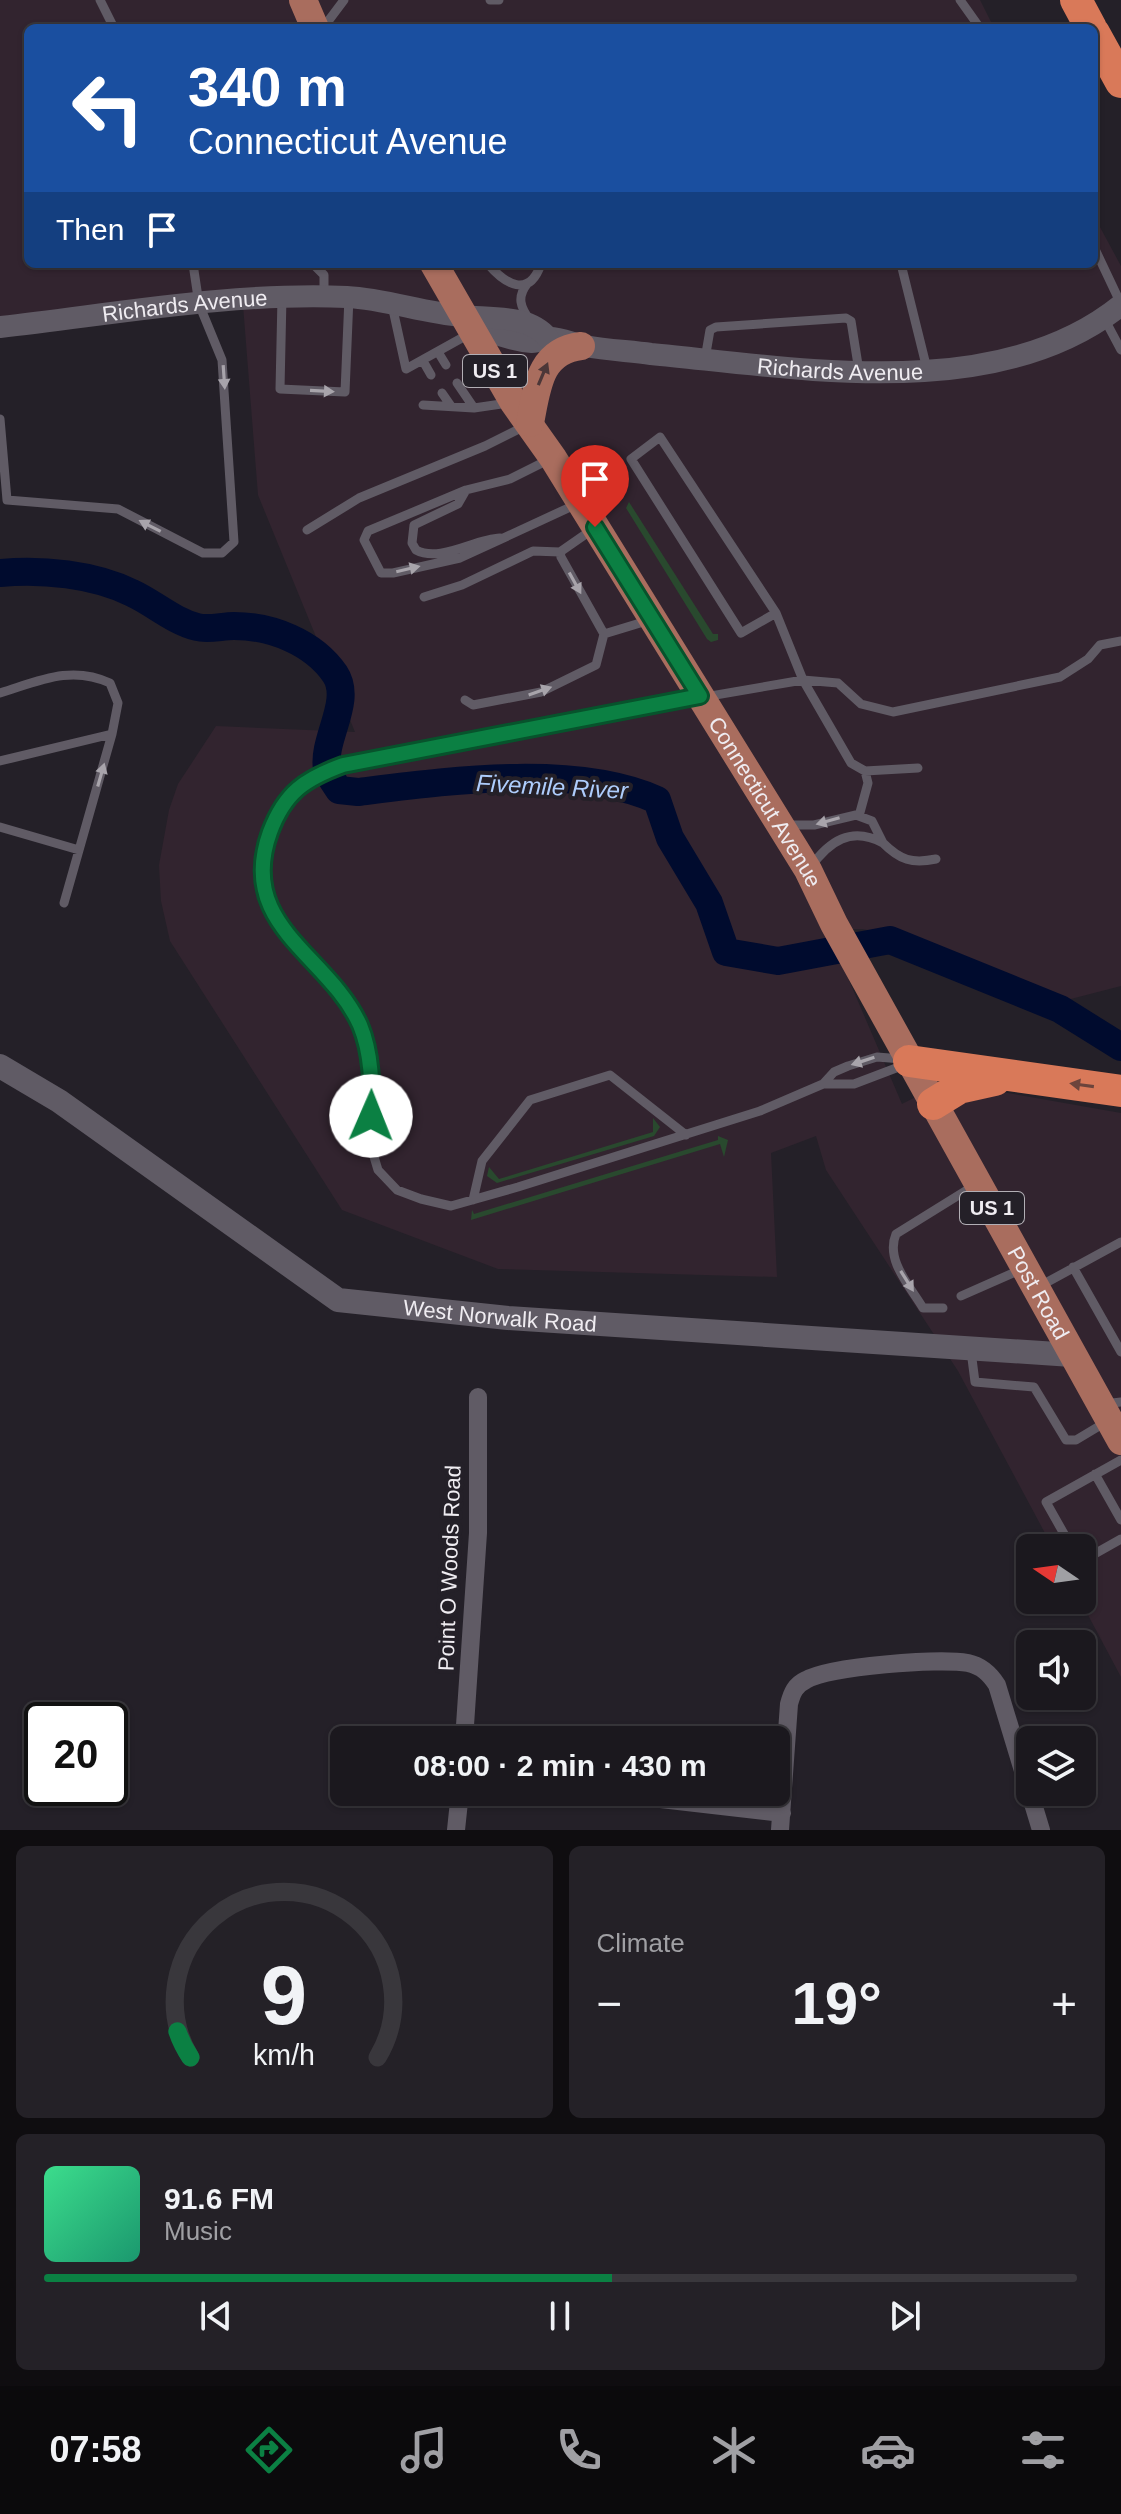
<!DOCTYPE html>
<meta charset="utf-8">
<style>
:root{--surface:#1b181e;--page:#242127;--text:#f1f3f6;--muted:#a0a0a4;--line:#39373c;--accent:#0b8043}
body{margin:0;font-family:Helvetica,sans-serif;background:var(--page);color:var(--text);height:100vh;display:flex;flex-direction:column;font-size:30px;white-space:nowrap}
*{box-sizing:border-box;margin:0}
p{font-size:26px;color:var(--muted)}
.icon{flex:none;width:44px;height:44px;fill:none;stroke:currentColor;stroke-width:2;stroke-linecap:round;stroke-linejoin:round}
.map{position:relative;height:1830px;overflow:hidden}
.drawer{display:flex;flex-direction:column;gap:16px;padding:16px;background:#0f0d10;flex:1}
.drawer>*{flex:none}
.banner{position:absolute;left:24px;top:24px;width:1074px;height:244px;border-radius:12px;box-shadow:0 2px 6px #0004,0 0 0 2px var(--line);background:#1a4fa0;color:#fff;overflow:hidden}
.needle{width:52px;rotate:283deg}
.tools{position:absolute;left:1016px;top:1534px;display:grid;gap:16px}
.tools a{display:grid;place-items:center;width:80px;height:80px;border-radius:12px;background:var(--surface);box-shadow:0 2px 6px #0004,0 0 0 2px var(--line);font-size:40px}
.speed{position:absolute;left:24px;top:1702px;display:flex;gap:16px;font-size:40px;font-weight:700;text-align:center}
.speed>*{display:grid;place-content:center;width:104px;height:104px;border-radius:50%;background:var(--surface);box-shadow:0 2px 6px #0004,0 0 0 2px var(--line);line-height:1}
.speed .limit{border:4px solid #111;border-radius:12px;background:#fff;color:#111}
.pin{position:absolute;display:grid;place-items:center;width:68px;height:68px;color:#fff;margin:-82px -34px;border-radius:50% 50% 50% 0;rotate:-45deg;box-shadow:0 0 8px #0007}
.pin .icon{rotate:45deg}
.me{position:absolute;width:88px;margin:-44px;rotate:1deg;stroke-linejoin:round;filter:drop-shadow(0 0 6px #0008)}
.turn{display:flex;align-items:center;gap:28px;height:168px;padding:0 32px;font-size:36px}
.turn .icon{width:104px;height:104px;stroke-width:2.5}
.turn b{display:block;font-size:56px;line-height:68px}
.then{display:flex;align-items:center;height:76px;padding:0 32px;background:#0003;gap:16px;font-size:30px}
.big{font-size:60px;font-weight:700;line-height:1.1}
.drawer .tile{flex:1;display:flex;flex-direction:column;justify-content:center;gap:12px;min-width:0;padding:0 28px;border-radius:12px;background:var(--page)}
.drawer .dial{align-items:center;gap:0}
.dial svg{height:208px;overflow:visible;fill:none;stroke:var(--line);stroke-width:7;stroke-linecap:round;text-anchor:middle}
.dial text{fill:var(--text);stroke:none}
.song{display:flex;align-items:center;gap:24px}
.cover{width:96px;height:96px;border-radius:12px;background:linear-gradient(135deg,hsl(150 70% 55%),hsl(160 70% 35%))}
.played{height:8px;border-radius:4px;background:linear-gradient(90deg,var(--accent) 55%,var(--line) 55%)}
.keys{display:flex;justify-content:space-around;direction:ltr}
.heat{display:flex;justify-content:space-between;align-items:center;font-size:44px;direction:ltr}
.drawer .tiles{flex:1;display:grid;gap:16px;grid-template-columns:1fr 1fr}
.tile:last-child{grid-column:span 2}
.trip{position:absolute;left:330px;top:1726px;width:460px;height:80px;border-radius:12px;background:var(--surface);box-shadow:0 2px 6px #0004,0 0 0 2px var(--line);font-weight:700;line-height:80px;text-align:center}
.dock{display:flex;height:128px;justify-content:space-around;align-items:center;background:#0b0a0c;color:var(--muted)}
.dock .icon{width:56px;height:56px}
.dock .on{color:var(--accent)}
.dock b{font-size:36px;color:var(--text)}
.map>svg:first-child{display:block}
</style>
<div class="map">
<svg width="1121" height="1830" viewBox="0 0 1121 1830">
<rect width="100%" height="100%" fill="#242028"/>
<!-- commercial -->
<path fill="#32242f" d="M0,0h980l14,28h-966v236h1066v-48l27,50v720l-58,15 -151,-63 -50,-9h-35l75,175 43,-22 176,31v564l-41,-77 2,-52h-29l-95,-177 -132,-201 -10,-34 -45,17 6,124 -279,-8 -156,-59 -172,-269 -9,-40 -2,-36 10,-55 9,-26 38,-58 139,6 -97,-237 -15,-190 -243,12z"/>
<!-- green -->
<path fill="#29492e" d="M629,502l84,132h5v6l-7,2 -4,-3 -81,-131z
M653,1118l7,9 -6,9 -157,47 -10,-7 2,-9 10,12 154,-47z
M718,1136l10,4 -4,17 -4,-13 -249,76 1,-10 2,4 244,-74z"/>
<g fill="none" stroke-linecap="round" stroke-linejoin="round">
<!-- river -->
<path stroke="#000b2e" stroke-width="28" d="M0,573c41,-4 94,1 132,20 22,10 41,28 65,34 11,3 25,-1 37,-1 37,0 79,16 101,48 18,27 -13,65 -8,95 2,7 8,15 12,21l19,2c89,-11 217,-29 299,8l13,38 39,65 17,49 52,9 112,-21 170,69 61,38"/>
<!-- service -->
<path stroke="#605b65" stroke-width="9" d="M100,0l14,28
M490,0h9
M960,0l20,28
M323,28l21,-28
M1094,247l27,57
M313,264l11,11v20
M488,264c17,20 41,35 53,0
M901,264l26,105
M527,284c-10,13 -7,23 3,36
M282,297l-2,92 65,3 4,-95
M392,305l14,64 63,-35
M1104,318l17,32
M438,352l8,13
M705,359l5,-29 6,-3 130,-9 5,3 8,50
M423,361l8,14
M457,383l17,25
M442,393l9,13
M423,405l51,3 34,-5
M0,419l7,81 111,9 85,44h19l12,-11 -12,-182 -23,-56 -6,-40
M550,459l-40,20 -44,11 -98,41 -4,9 17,33h12l67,-15 117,-54
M466,490l-8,14 -44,21 -2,18 4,7c24,13 58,-11 84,-12
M593,529l-33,23 1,5 43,77 46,-14
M307,530l52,-32 126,-52 42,-21
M424,597l38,-12 71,-34 27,1
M776,613l-35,20 -110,-174 29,-22 116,176 27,67 48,83 14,8 53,-3
M0,693c39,-12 71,-28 110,-10l8,20 -6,31 -48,169
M465,700l8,5 68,-13 55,-27 8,-31
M0,761l112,-27
M859,816l9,-33 -3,-12
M786,825h28l42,-10 16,6 11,22c-32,-17 -54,-2 -73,25
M0,827l79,23
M883,843c17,17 29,21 53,16
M902,1059l-25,-2 -29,9 -14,6 -11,12 -63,27 -242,76 -67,19 -30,-7 -24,-9 -19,-20 -6,-20v-70l-12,-54 -28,-41 -49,-54 -19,-43v-33l12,-38 6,-12 26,-27 35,-13 146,-31 314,-54 35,3 23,21 32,8 167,-35 28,-18 12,-14 21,-4
M823,1084h31l50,-19
M473,1200l9,-39 48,-61 80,-25 76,60
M1073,1267l48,85
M1040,1286l81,-44
M961,1296l59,-26
M943,1308h-20c-13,-22 -38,-48 -27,-74l79,-49
M971,1351l4,31 59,5 32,53h10l30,-18
M1104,1404l17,-2
M1095,1474l26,46
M1072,1548l-26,-46 75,-42
M1082,1561l39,-22"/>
<!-- minor -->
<path stroke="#605b65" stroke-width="18" d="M464,1740l14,-207v-136
M600,1792l182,21
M456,1830l4,-38
M780,1830l9,-126c3,-11 6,-19 17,-24 25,-14 133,-22 162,-17 14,3 22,11 29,22l44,145"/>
<!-- tertiary -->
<g stroke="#605b65" stroke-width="22">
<path id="s1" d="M464,317c20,13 44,23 68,25 7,0 12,-4 18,-4 11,0 24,6 35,8 22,4 44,5 66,8 147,14 346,51 470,-49"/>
<path id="s2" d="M0,327c115,-13 232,-35 347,-30 40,2 76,16 115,19 27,3 67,-2 86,22"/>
</g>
<!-- secondary -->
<path stroke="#605b65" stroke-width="24" id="s3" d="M0,1066l59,35 279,199 170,18 564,37"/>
<!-- primary -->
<g stroke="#a96d5e" stroke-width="28">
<path d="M303,0l12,28"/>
<path id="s4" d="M434,264l80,139 39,55 255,412 26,54 287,517"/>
<path d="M530,423c7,-35 9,-72 51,-77"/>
</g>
<!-- motorway -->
<path stroke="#d97959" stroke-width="32" d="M1076,0l15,28
M1094,33l27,49
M909,1061l212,30
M933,1104l26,-16 36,-8"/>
</g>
<!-- one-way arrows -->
<defs><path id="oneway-solid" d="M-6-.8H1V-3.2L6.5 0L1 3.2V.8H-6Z" transform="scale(2)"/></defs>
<use fill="#4c3738" href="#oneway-solid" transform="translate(543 374) rotate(-67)"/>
<g fill="#a8a4ab">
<use href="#oneway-solid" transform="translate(224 377) rotate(86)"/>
<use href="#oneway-solid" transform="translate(322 391) rotate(3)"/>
<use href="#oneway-solid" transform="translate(150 526) rotate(-153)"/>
<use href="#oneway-solid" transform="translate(408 569) rotate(-13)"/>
<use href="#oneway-solid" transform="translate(575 583) rotate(61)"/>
<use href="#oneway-solid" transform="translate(540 691) rotate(-19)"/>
<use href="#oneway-solid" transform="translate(101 775) rotate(-74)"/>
<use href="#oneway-solid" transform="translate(828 821) rotate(164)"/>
<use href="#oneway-solid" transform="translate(863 1061) rotate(162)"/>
<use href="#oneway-solid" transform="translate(907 1281) rotate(58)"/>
</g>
<use fill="#6c443c" href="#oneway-solid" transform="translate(1082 1085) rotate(-172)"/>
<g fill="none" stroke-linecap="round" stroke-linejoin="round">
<defs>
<path id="route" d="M371,1116c1,-30 1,-62 -11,-91 -32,-71 -124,-99 -90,-193 15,-40 35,-53 73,-67l357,-69 -105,-169"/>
</defs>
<!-- route casing -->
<use href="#route" stroke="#07532c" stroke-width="20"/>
<!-- route -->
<use href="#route" stroke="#0b8043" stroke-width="14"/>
</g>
<g text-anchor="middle" stroke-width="8" stroke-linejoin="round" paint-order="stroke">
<!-- shield labels -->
<g fill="#242028" stroke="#b2afb5" stroke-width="2">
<rect x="463" y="355" width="64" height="32" rx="6"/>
<rect x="960" y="1192" width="64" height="32" rx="6"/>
</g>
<g font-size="20" font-weight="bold" fill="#efecf1">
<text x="495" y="378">US 1</text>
<text x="992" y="1215">US 1</text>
</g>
<!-- street labels -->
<g font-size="22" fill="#efecf1" stroke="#242028">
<text dy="8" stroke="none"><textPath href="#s2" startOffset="186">Richards Avenue</textPath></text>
<text dy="8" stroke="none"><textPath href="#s1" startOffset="384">Richards Avenue</textPath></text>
<text dy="8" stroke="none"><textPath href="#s4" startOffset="632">Connecticut Avenue</textPath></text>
<text dy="8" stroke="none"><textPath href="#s4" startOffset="1194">Post Road</textPath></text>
<text dy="8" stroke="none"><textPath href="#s3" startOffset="574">West Norwalk Road</textPath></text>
<text transform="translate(449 1568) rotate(-88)" y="8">Point O Woods Road</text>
</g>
<!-- water labels -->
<g font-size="24" font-style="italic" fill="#aecdfc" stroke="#242028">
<text transform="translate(552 787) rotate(3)" y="8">Fivemile River</text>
</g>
</g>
</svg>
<div class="tools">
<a><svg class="needle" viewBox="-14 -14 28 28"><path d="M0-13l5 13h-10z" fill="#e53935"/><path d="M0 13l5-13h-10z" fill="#a0a0a4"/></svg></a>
<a><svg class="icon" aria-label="sound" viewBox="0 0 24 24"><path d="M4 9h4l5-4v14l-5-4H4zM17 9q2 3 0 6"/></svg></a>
<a><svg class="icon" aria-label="layers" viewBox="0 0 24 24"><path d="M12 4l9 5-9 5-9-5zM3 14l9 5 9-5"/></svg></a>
</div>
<div class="speed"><div class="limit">20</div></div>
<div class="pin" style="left:595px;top:527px;background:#d93025"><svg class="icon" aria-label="arrive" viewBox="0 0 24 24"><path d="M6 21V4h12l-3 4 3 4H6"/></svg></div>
<svg class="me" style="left:371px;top:1116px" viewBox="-20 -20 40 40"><circle r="19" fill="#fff"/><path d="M0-13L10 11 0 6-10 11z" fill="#0b8043"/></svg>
<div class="trip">08:00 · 2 min · 430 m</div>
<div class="banner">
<div class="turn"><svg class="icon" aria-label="left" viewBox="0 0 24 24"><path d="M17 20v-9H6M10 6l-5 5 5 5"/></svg><div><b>340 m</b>Connecticut Avenue</div></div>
<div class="then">Then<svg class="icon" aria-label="arrive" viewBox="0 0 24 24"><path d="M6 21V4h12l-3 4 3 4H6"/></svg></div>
</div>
</div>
<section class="drawer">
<div class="tiles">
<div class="tile dial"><svg viewBox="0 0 100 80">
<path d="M14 69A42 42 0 1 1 86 69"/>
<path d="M14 69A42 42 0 0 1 9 59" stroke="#0b8043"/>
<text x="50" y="56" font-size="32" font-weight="700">9</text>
<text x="50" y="72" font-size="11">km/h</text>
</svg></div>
<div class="tile"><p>Climate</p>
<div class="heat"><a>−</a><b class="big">19°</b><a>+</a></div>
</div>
<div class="tile">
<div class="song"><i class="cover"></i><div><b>91.6 FM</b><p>Music</p></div></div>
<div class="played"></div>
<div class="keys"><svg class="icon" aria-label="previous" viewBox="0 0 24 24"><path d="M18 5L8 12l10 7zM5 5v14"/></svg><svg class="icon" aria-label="pause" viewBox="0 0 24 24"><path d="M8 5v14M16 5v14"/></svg><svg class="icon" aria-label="next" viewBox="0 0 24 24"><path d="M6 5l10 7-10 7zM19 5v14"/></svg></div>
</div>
</div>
</section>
<nav class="dock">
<b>07:58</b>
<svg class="icon on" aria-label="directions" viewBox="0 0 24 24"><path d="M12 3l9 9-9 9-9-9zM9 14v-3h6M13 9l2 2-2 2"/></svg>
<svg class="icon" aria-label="music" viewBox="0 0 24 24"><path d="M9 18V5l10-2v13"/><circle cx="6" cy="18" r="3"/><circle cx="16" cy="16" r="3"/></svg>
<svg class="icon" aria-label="phone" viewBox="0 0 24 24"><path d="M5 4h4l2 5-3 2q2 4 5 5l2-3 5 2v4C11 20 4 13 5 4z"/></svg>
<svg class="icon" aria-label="climate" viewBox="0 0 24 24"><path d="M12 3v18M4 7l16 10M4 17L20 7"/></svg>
<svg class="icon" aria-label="car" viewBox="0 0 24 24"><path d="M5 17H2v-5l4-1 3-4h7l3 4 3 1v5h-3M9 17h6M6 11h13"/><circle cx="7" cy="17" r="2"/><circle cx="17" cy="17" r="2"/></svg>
<svg class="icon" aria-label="filters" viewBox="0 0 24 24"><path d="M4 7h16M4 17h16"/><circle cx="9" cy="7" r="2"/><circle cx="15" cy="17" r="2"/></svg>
</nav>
